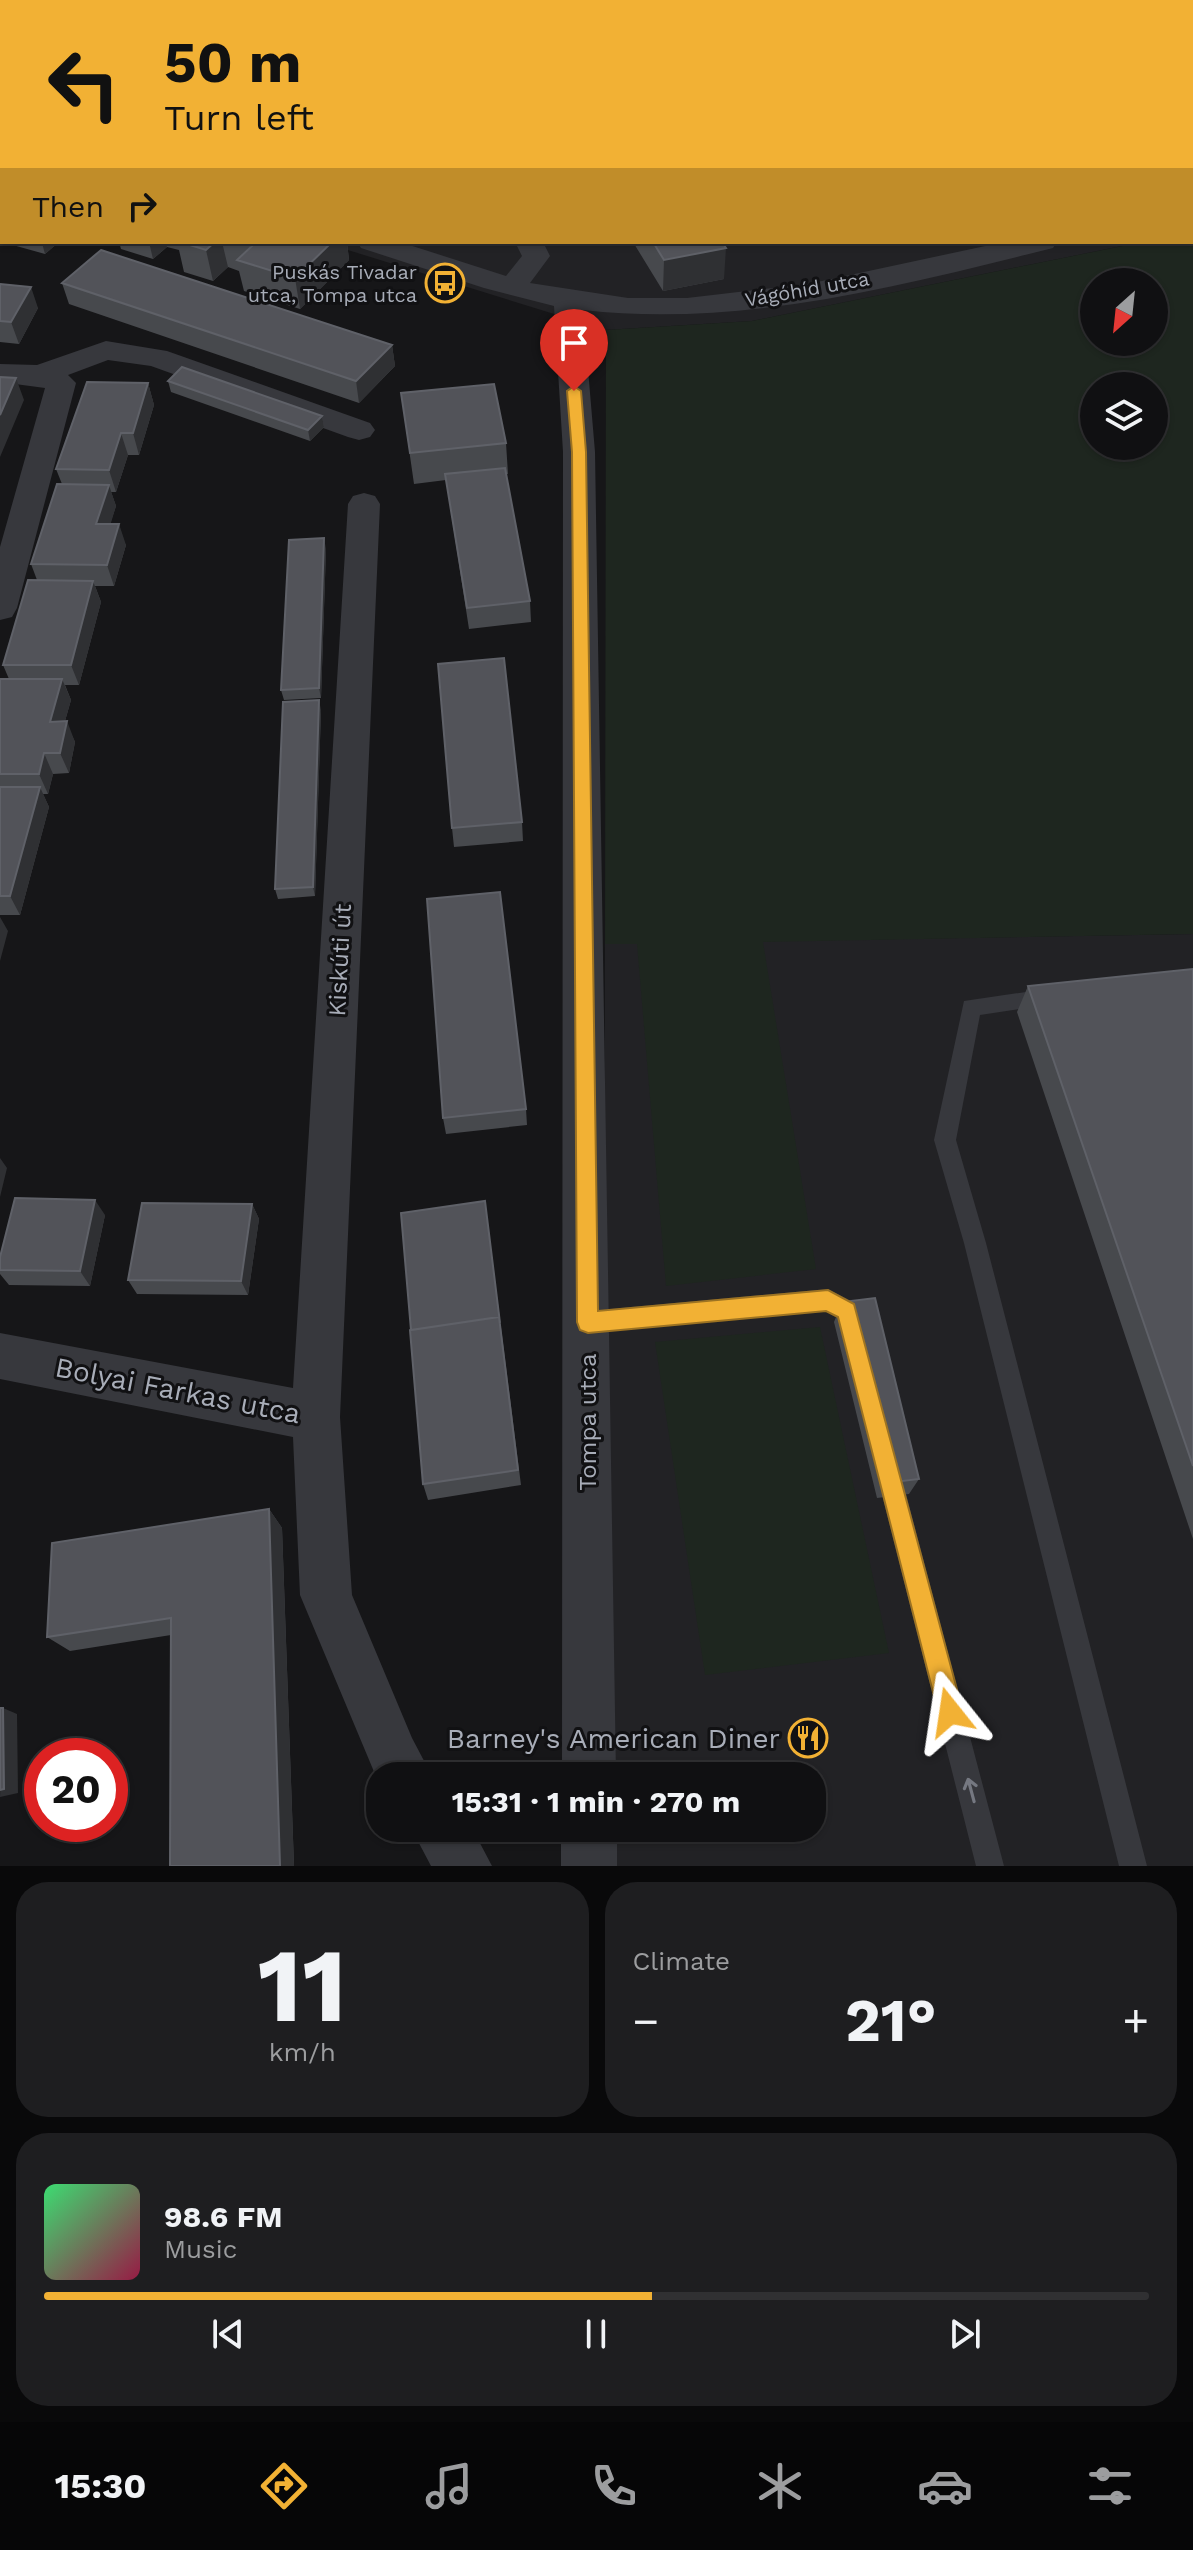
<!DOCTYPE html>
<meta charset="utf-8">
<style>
:root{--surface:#101012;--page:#1e1e20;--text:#f1f3f6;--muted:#9c9d9f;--line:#303032;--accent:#f2b134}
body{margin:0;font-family:"Work Sans",sans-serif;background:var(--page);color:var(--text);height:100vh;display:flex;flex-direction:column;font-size:30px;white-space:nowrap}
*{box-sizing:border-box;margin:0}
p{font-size:26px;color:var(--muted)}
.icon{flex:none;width:44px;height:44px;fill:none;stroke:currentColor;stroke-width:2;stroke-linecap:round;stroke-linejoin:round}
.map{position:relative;height:1866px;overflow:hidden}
.details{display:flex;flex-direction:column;gap:16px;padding:16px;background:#09090a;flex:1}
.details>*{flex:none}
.banner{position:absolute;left:0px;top:0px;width:1194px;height:244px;box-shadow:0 2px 6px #0004,0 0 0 2px var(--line);background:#f2b134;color:#111;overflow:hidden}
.needle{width:52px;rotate:207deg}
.fabs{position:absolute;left:1080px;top:268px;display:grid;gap:16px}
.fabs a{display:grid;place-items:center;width:88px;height:88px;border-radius:50%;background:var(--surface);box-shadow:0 2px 6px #0004,0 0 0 2px var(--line);font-size:40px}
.speed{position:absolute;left:24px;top:1738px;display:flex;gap:16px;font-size:40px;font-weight:700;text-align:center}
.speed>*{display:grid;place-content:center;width:104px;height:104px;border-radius:50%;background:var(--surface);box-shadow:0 2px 6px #0004,0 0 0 2px var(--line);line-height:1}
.speed .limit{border:12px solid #d22;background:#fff;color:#111}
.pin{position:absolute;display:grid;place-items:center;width:68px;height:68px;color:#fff;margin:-82px -34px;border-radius:50% 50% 50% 0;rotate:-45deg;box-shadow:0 0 8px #0007}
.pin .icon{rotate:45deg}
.me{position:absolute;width:88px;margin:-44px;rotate:345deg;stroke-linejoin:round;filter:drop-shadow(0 0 6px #0008)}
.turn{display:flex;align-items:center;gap:28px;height:168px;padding:0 32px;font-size:36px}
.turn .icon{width:104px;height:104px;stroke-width:2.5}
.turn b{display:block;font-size:56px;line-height:68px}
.then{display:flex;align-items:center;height:76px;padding:0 32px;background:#0003;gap:16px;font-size:30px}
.big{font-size:60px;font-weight:700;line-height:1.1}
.details .widget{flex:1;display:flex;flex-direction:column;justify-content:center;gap:12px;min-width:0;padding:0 28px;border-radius:32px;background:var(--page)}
.details .dial{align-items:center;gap:0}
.dial b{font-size:104px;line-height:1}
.song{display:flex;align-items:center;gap:24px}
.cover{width:96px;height:96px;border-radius:12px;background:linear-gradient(135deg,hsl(140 70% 55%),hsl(340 70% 35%))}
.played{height:8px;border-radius:4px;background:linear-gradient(90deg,var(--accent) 55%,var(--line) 55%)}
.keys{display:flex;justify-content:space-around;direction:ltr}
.heat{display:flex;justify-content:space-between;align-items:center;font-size:44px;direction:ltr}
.details .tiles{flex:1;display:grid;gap:16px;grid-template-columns:1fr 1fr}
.widget:last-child{grid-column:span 2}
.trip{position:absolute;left:366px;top:1762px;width:460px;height:80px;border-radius:32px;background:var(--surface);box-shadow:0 2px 6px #0004,0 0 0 2px var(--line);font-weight:700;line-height:80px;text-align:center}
.tabs{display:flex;height:128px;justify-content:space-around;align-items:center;background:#060607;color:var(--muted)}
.tabs .icon{width:56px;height:56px}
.tabs .selected{color:var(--accent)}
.tabs b{font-size:36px;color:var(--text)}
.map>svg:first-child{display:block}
</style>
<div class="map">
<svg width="1193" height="1866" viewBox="0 0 1193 1866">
<rect width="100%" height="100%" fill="#161618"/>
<!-- built -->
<path fill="#222225" d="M322,242h820l-390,79 -146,9z
M1193,934v932h-589v-38h208v-52h-208l1,-832z"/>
<!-- green -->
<path fill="#1e261f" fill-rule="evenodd" d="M1193,232v702l-430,8 53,327 -150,17 -29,-342h-32l1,-614 146,-9 390,-79h50zM1094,282h60v60h-60zM1154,386v60h-60v-60z
M820,1327l69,326 -184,22 -50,-333z"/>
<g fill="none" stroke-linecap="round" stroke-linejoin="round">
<!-- service -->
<path fill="#37383d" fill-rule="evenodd" d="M1046,989l7,3 3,6 -3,6 -73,11 -24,125 30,103 161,623h-28l-155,-623 -30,-103 30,-139z
M828,1289l27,14 8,25 -4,8 -8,3 -8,-3 -6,-18 -11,-7 -238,22 -8,-3 -4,-8 4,-8 8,-3z
M888,1459l9,3 3,9 104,395h-28l-100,-395 3,-9z"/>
<!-- minor -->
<path fill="#37383d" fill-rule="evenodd" d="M389,0h24l1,2h-24z
M0,122h2v16h-2z
M1192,203h1v16h-1z
M357,242h43l106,34 16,-20 -7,-14h28l7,14 -20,27 98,15h59l121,-14 196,-42h53l-4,6c-153,38 -312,80 -470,62l12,142 21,1324h-54l1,-1324 -9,-146 -70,-18 -123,-40z
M106,341l61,10 203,72 5,7 -5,7 -11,3 -11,-3 -197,-71 -43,-6 -40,15 8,8 -59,225 -5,9 -12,3v-73l45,-159 -45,-6v-18l37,1z
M364,493l11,3 5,8 -40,913 12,178 60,143 20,38h-52v10l-80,-191 -7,-158 -293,-58v-46l293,55 55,-884 5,-8z
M411,1828h61l20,38h-61z
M561,1828h56v38h-56z"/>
</g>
<!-- wall -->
<path fill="#47494d" d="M0,0h358v2h-356v23h-2z
M438,0h169v2h-167z
M640,0h130l2,2h-131z
M808,0h385v187h-1v-185h-384z
M0,143h2v64l-2,-1z
M2,242h57l-14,12z
M119,242h228l2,18 -49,49 -56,-18 -5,-20 -11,-4 -15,14 -29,-9 -5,-22 -12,-3 -14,12 -32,-10z
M633,242h89l2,37 -61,12z
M62,283l330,62 3,21 -36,37 -290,-99z
M0,284l38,24 -19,36 -19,-2z
M168,381l154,35 2,11 -14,14 -139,-49z
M148,383l6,22 -15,50h-11l-12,37h-5l5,14 -6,18 16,21 -12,41h-19l6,16 -22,83h-14l6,15 -6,21 10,21 -6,31 -16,1 -5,20h-5l6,13 -29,108h-20v-236h9l-6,-14 34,-85 -6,-16 31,-80 -6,-15z
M401,393l105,50 2,31h-2l24,127 1,21 -62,7 -23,-149 -32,4z
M326,549l-5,149 -37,2 -3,-10z
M321,710l-6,186 -37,3 -3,-10z
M522,822l1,19 -69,6 -2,-19z
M1193,969v570l-176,-527 11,-26z
M526,1109l1,16 -81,9 -3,-16z
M485,1201l36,284 -93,15 -5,-16 -12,-154z
M252,1204l7,15 -11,76 -111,-1 -9,-14z
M105,1215l-15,71 -81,-1 -9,-11v-4z
M842,1302l77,177 -10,15 -32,4 -43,-176z
M269,1509l13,19 12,338h-124l1,-231 -101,16 -23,-14z"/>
<!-- shaded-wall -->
<path fill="#2f3033" d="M24,0h9l1,2h-13z
M477,0h130v2h-142z
M651,0h24v2h-24z
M1192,150h1l-1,37z
M43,242h16l-14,12 -3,-11z
M149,242h16l2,5 -14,12z
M215,242h7l6,25 -15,14 -7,-31z
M332,242h15l2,18 -49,49 -5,-31z
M726,248l-2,31 -61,12 1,-31z
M31,287l7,21 -19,36 -8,-22z
M392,345l3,21 -36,37 -3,-22z
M16,378l8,22 -24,57v-42z
M148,383l6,22 -15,50 -6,-22z
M322,416l2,11 -14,14 -2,-11z
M121,433l7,22 -12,37 -7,-22z
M109,485l7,21 -12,40 -8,-22z
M119,524l7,21 -12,41 -7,-21z
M324,538l2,11 -5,149 -2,-10z
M93,581l8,21 -22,83 -8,-20z
M62,679l9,21 -12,42 -9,-20z
M319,700l2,10 -6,186 -2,-9z
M67,721l8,21 -6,31 -9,-20z
M44,753l9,21 -5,20 -9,-20z
M40,787l9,20 -29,108 -10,-19z
M0,917l8,14 -8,30z
M0,1158l7,10 -7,29z
M95,1200l10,15 -15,71 -10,-15z
M252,1204l7,15 -11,76 -7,-14z
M269,1509l13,19 12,338h-14z
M3,1708l14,6 1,79 -18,4z"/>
<!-- building -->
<path fill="#525359" stroke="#5f6168" stroke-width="2" d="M43,0h315v1l-308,1z
M453,0h24l-12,2h-10z
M691,0h79l2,2h-80z
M833,0h52l2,2h-52z
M904,0h289v150h-1v-148h-286z
M0,143h2v45l-2,-1z
M0,211l2,1v20l-2,-1z
M180,242h35l-9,8z
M241,242h91l-37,36 -58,-18 15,-14z
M653,242h69l4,6 -62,12z
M101,250l291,95 -36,36 -294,-98z
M0,284l31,3 -20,35 -11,-1z
M182,367l140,49 -14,14 -140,-49z
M0,377l16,1 -16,37z
M87,382l61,1 -15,50h-12l-12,37 -53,-1z
M494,384l12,59 -96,10 -9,-60z
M505,468l25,133 -63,7 -22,-134z
M57,484l52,1 -13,39h23l-12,41 -76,-1z
M324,538l-5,150 -38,2 8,-150z
M28,580l65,1 -22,84h-68z
M504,658l18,164 -70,6 -14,-164z
M0,679h62l-12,43 17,-1 -7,32h-16l-5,21h-39z
M319,700l-6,187 -38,2 8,-187z
M0,787h40l-30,109h-10z
M500,892l26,217 -83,9 -16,-219z
M1193,969v497l-165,-480z
M15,1198l80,2 -15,71 -80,-1v-13z
M485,1201l15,122 -1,-6 -88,13 -10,-117z
M142,1203l110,1 -11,77 -113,-1z
M875,1298l44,181 -33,4 -44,-181z
M499,1317l19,153 -95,14 -13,-154z
M269,1509l11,357h-110l1,-248 -124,19 5,-94z
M0,1708h3l1,81 -4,1z"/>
<!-- one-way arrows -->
<defs><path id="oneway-shaft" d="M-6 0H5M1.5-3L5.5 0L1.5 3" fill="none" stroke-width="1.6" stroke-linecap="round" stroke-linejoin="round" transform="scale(2)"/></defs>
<use stroke="#757881" href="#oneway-shaft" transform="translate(971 1790) rotate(-105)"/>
<!-- route -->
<path fill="#f2b134" stroke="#9d7322" stroke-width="2" d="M574,386l7,5 5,61 12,859 230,-21 26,14 109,408 -4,8 -9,4 -8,-4 -4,-8 -100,-395 -12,-6 -238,22 -8,-3 -3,-8 -5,-870 -5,-61z"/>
<!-- icons -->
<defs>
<symbol id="bus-ring" viewBox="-11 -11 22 22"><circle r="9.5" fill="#111113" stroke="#f2b134" stroke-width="1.5"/><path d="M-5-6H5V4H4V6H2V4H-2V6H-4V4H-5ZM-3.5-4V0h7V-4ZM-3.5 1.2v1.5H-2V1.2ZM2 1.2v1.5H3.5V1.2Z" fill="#f2b134"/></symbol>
<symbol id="restaurant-ring" viewBox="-11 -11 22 22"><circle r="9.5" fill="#111113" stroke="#f2b134" stroke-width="1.5"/><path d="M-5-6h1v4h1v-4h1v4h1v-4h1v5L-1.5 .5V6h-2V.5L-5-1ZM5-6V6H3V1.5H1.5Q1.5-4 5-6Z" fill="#f2b134"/></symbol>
</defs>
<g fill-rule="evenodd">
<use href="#bus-ring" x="423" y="261" width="44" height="44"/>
<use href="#restaurant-ring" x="786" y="1716" width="44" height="44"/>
</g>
<g text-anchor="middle" stroke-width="6" stroke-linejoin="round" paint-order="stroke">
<!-- far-poi labels -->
<g font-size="20" fill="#a8adb8" stroke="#111113" text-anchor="end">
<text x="417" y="279">Puskás Tivadar<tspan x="417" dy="23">utca, Tompa utca</tspan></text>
</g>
<!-- far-street labels -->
<g font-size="20" fill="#a8adb8" stroke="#111113">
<text transform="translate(807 289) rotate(-10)" y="7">Vágóhíd utca</text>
</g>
<!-- street labels -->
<g font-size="24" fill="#a8adb8" stroke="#111113">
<text transform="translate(340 960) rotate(-87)" y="8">Kiskúti út</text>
<text transform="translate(588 1422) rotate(-90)" y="8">Tompa utca</text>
</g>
<!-- near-street labels -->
<g font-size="28" fill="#a8adb8" stroke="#111113">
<text transform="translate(178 1390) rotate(11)" y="10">Bolyai Farkas utca</text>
</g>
<!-- near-poi labels -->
<g font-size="28" fill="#a8adb8" stroke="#111113" text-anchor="end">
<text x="780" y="1748">Barney's American Diner</text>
</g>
</g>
</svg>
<div class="fabs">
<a><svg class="needle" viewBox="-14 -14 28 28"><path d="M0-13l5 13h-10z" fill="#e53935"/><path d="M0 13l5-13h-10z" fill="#9c9d9f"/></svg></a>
<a><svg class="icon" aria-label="layers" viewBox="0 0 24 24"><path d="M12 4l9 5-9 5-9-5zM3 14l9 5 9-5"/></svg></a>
</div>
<div class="speed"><div class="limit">20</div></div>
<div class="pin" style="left:574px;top:391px;background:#d93025"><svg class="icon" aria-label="arrive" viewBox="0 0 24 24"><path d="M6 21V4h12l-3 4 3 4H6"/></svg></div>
<svg class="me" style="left:950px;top:1712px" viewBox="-20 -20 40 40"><path d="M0-17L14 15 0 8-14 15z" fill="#f2b134" stroke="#fff" stroke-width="4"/></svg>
<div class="trip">15:31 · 1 min · 270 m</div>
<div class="banner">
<div class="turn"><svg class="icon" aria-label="left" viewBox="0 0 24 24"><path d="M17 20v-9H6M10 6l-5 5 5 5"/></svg><div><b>50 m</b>Turn left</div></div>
<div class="then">Then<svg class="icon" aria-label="right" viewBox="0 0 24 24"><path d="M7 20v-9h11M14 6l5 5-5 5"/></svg></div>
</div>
</div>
<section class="details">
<div class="tiles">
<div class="widget dial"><b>11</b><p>km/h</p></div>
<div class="widget"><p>Climate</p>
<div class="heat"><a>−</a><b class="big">21°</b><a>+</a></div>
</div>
<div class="widget">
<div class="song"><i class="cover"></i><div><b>98.6 FM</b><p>Music</p></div></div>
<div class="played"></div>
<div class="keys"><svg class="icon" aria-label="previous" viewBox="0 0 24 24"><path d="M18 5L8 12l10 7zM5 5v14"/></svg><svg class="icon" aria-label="pause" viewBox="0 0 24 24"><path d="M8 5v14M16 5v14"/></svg><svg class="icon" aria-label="next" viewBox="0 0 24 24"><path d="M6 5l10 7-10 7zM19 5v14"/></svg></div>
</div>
</div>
</section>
<nav class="tabs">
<b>15:30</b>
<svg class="icon selected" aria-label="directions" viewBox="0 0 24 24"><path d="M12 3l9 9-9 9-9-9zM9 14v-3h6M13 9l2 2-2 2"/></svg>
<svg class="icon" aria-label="music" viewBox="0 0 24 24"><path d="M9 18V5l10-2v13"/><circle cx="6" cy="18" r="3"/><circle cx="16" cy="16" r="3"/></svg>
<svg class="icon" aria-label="phone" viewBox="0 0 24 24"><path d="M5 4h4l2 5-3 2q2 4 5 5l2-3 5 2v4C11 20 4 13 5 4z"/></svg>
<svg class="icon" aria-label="climate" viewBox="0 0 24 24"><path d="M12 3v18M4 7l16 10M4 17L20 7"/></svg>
<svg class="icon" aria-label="car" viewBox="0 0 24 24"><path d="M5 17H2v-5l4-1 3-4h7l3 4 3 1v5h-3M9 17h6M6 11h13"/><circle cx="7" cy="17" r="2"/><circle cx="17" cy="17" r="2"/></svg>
<svg class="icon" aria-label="filters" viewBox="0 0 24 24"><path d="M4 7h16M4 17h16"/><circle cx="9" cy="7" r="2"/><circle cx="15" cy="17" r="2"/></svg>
</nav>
